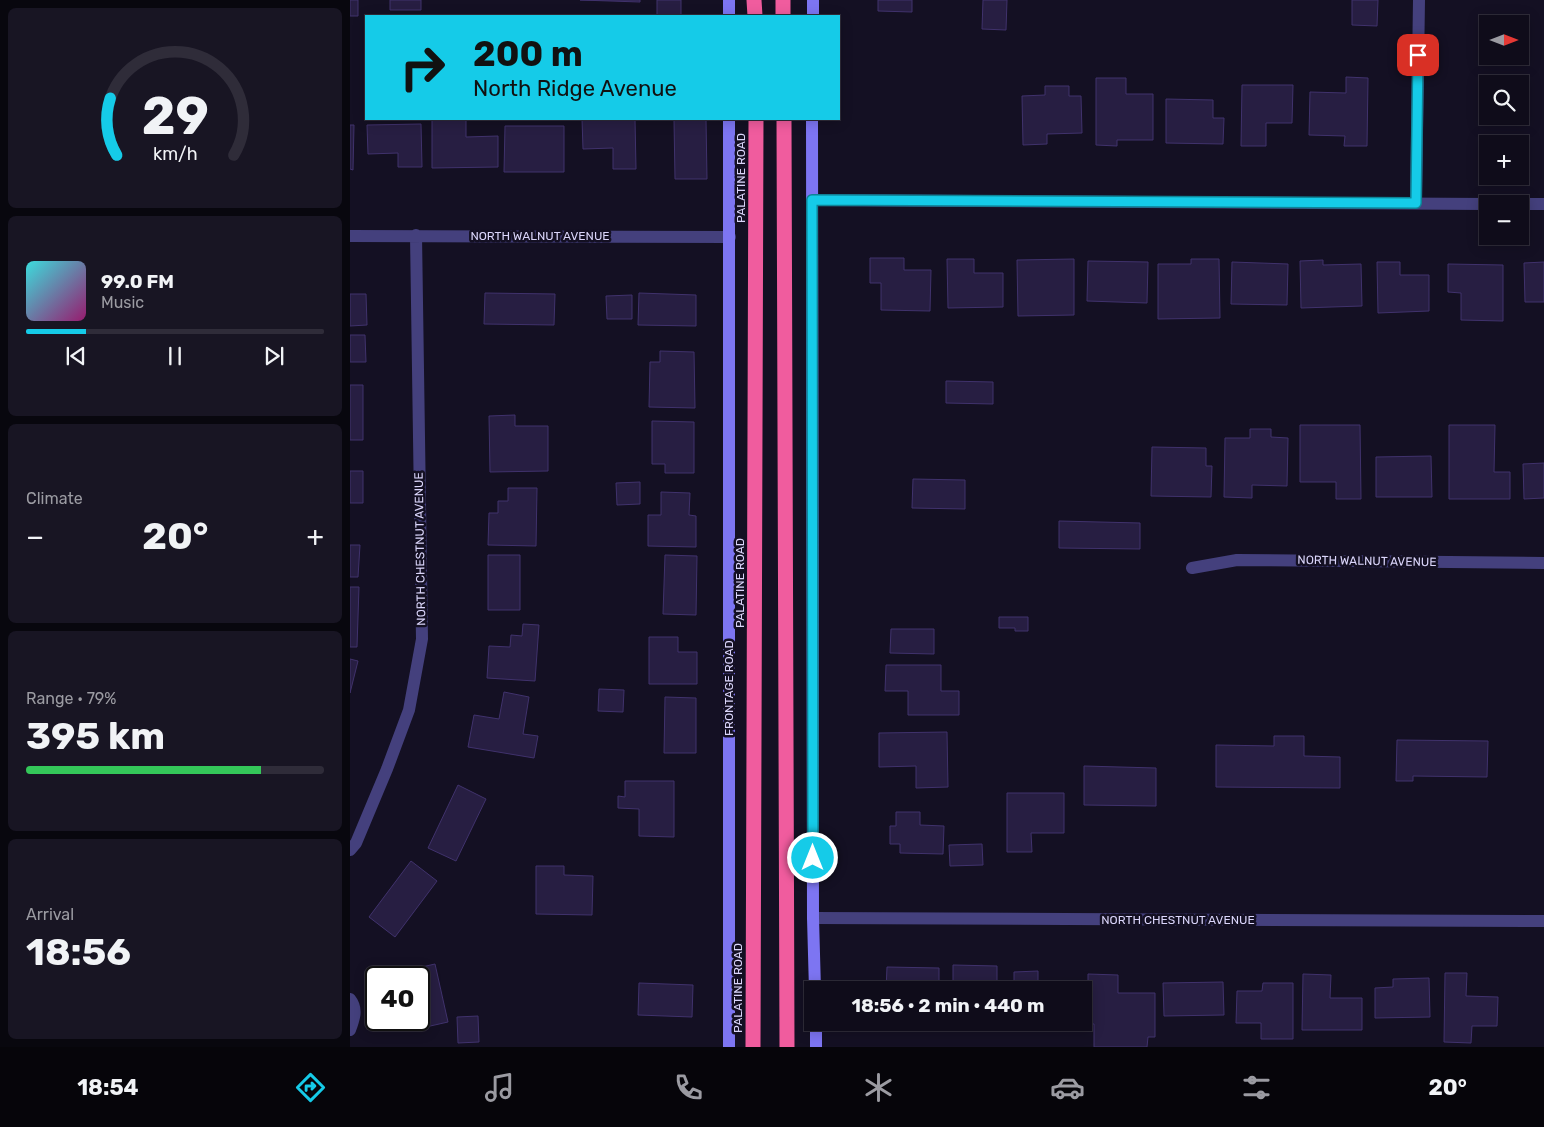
<!DOCTYPE html>
<meta charset="utf-8">
<style>
:root{--surface:#0f0c1a;--page:#181523;--text:#f1f3f6;--muted:#9b9ba2;--line:#2f2c39;--accent:#15cbe8}
body{margin:0;font-family:Rubik,sans-serif;background:var(--page);color:var(--text);height:100vh;display:flex;flex-direction:column;font-size:19px;white-space:nowrap}
*{box-sizing:border-box;margin:0}
p{font-size:16px;color:var(--muted)}
.icon{flex:none;width:28px;height:28px;fill:none;stroke:currentColor;stroke-width:2;stroke-linecap:round;stroke-linejoin:round}
.map{position:relative;flex:1;overflow:hidden}
.side{display:flex;flex-direction:column;gap:8px;padding:8px;background:#08070e;width:350px}
.side>*{flex:none}
.hud{position:absolute;left:15px;top:15px;width:475px;height:105px;border-radius:0px;box-shadow:0 2px 12px #0003,0 0 0 1px var(--line);background:#15cbe8;color:#111;overflow:hidden}
.needle{width:32px;rotate:90deg}
.controls{position:absolute;left:1129px;top:15px;display:grid;gap:10px}
.controls a{display:grid;place-items:center;width:50px;height:50px;border-radius:0px;background:var(--surface);box-shadow:0 2px 12px #0003,0 0 0 1px var(--line);font-size:25px}
.speed{position:absolute;left:15px;top:966px;display:flex;gap:10px;font-size:25px;font-weight:700;text-align:center}
.speed>*{display:grid;place-content:center;width:65px;height:65px;border-radius:50%;background:var(--surface);box-shadow:0 2px 12px #0003,0 0 0 1px var(--line);line-height:1}
.speed .limit{border:2px solid #111;border-radius:8px;background:#fff;color:#111}
.pin{position:absolute;display:grid;place-items:center;width:42px;height:42px;color:#fff;margin:-21px;border-radius:10px;box-shadow:0 2px 8px #0006}
.me{position:absolute;width:55px;margin:-28px;rotate:0deg;stroke-linejoin:round;filter:drop-shadow(0 0 4px #0008)}
.turn{display:flex;align-items:center;gap:18px;height:105px;padding:0 25px;font-size:22px}
.turn .icon{width:65px;height:65px;stroke-width:2.5}
.turn b{display:block;font-size:35px;line-height:42px}
.big{font-size:38px;font-weight:700;line-height:1.1}
.side .widget{flex:1;display:flex;flex-direction:column;justify-content:center;gap:8px;min-width:0;padding:0 18px;border-radius:8px;background:var(--page)}
.side .dial{align-items:center;gap:0}
.dial svg{height:130px;overflow:visible;fill:none;stroke:var(--line);stroke-width:7;stroke-linecap:round;text-anchor:middle}
.dial text{fill:var(--text);stroke:none}
.song{display:flex;align-items:center;gap:15px}
.cover{width:60px;height:60px;border-radius:8px;background:linear-gradient(135deg,hsl(180 70% 55%),hsl(320 70% 35%))}
.played{height:5px;border-radius:2px;background:linear-gradient(90deg,var(--accent) 20%,var(--line) 20%)}
.keys{display:flex;justify-content:space-around;direction:ltr}
.heat{display:flex;justify-content:space-between;align-items:center;font-size:28px;direction:ltr}
.charge{height:8px;border-radius:4px;background:linear-gradient(90deg,#34c759 79%,var(--line) 0)}
.trip{position:absolute;left:454px;top:981px;width:288px;height:50px;border-radius:0px;background:var(--surface);box-shadow:0 2px 12px #0003,0 0 0 1px var(--line);font-weight:700;line-height:50px;text-align:center}
.menu{display:flex;height:80px;justify-content:space-around;align-items:center;background:#06050a;color:var(--muted)}
.menu .icon{width:35px;height:35px}
.menu .current{color:var(--accent)}
.menu b{font-size:22px;color:var(--text)}
main{display:flex;flex:1;min-height:0}
.map>svg:first-child{display:block}
</style>
<main>
<section class="side">
<div class="widget dial"><svg viewBox="0 0 100 80">
<path d="M14 69A42 42 0 1 1 86 69"/>
<path d="M14 69A42 42 0 0 1 10 34" stroke="#15cbe8"/>
<text x="50" y="56" font-size="32" font-weight="700">29</text>
<text x="50" y="72" font-size="11">km/h</text>
</svg></div>
<div class="widget">
<div class="song"><i class="cover"></i><div><b>99.0 FM</b><p>Music</p></div></div>
<div class="played"></div>
<div class="keys"><svg class="icon" aria-label="previous" viewBox="0 0 24 24"><path d="M18 5L8 12l10 7zM5 5v14"/></svg><svg class="icon" aria-label="pause" viewBox="0 0 24 24"><path d="M8 5v14M16 5v14"/></svg><svg class="icon" aria-label="next" viewBox="0 0 24 24"><path d="M6 5l10 7-10 7zM19 5v14"/></svg></div>
</div>
<div class="widget"><p>Climate</p>
<div class="heat"><a>−</a><b class="big">20°</b><a>+</a></div>
</div>
<div class="widget"><p>Range · 79%</p><b class="big">395 km</b><div class="charge"></div></div>
<div class="widget"><p>Arrival</p><b class="big">18:56</b></div>
</section>
<div class="map">
<svg width="1194" height="1047" viewBox="0 0 1194 1047">
<rect width="100%" height="100%" fill="#141023"/>
<!-- building -->
<path fill="#271e42" stroke="#40326c" d="M0,0h8v16h-8z
M40,0h31v10h-31z
M230,0h60v2z
M307,0h24v16h-24z
M528,0h34v12l-34,-1z
M633,0h24l-1,30 -24,-1z
M1002,0h26l-1,26 -25,-1z
M996,77l22,1 -1,68h-23l1,-10 -36,-1 1,-43 36,1z
M746,78h30v16h27v46h-36v6l-21,-1z
M892,85h51l-1,38h-26v23h-25z
M695,86h24v10h12l1,37 -35,1v10l-24,1 -1,-49 23,-1z
M816,99l47,1v18h11l-1,26 -57,-1z
M82,119h34v18l32,-1v31l-66,1z
M232,119h53l1,50h-23v-21l-30,1z
M356,119l1,60h-32l-1,-59z
M71,124l1,43h-24v-14l-30,1 -1,-29z
M0,125h4l-1,45 -3,-1z
M155,126h59v46h-60z
M520,258h34v12h27l-1,41 -49,-1v-27h-11z
M597,259h27v14h29v34l-55,1z
M724,259v56l-56,1 -1,-56z
M841,259h28l1,59 -62,1v-55h33z
M973,260v5l38,-1 1,42 -61,2 -1,-47z
M738,261l60,1 -1,41 -60,-2z
M882,262l56,2 -1,41 -56,-1z
M1027,262h23v13h29v36l-51,2z
M1194,262v40h-19l-1,-39z
M1098,264l55,1v56l-42,-1v-27l-13,-1z
M135,293l70,1 -1,31 -70,-1z
M289,293l57,2v31l-58,-1z
M0,294h16l1,31 -17,1z
M282,295v24h-25l-1,-23z
M0,335h15l1,27h-16z
M310,351l34,1 1,56 -46,-1 1,-45h10z
M596,381l47,1v22l-47,-1z
M0,385h13v55h-13z
M165,415v11h33v45l-58,1 -1,-56z
M302,421l42,1v51h-29v-9h-13z
M950,425h60l1,74h-25v-17h-36z
M1099,425h46l-1,47h16v27h-61z
M900,429h21v8l17,1 -1,48 -35,-1v13l-28,-1 1,-59h25z
M802,447l54,1v18h6l-1,31 -60,-1z
M1081,456l1,41h-56v-40z
M1194,463v35l-20,1 -1,-35z
M0,471h13v32h-13z
M563,479l52,1v29l-53,-1z
M290,482v22l-23,1 -1,-22z
M158,488h29l-1,58 -48,-1 1,-32h9v-12h10z
M311,492l29,1 -1,22 7,1v31l-48,-1v-31h13z
M709,521l81,2v26l-81,-1z
M0,545h10l-2,32h-8z
M138,555h32v55h-32z
M315,555l32,1 -1,59 -33,-1z
M0,587h9l-2,60h-7z
M649,617h29v14h-13v-3h-16z
M173,624l16,1 -4,56 -48,-3 2,-32 21,1 1,-12 11,1z
M541,629h43v25l-44,-1z
M299,637h29v15h19v32h-48z
M0,659l8,2 -8,32z
M536,665h55v26h18v24h-51v-24h-23z
M249,689l25,1 -1,22 -25,-1z
M154,692l25,5 -6,37 15,2 -4,22 -66,-11 6,-32 25,4z
M315,697l31,1v55h-32z
M597,732l1,55 -32,1v-22l-37,1v-34z
M924,736h30v20l36,1v31l-124,-1v-42l58,1z
M1047,740l91,1 -1,36 -74,-1v5h-17z
M734,766l72,2v38l-72,-1z
M275,781h49v56l-35,-1v-27l-21,-1v-12l7,1z
M108,785l28,14 -30,62 -28,-13z
M657,793h57v40h-33l1,19h-25z
M546,812h24v13l24,1 -1,28 -43,-1v-9h-10v-18h6z
M632,844l1,21 -33,1 -1,-21z
M61,861l26,20 -42,56 -26,-20z
M186,866h28v9l29,1 -1,39 -56,-1z
M85,964l13,58 -31,7 -2,-9h4v-42h-14l-1,-7z
M603,965l44,1v24h-44z
M537,967l52,1v22h-53z
M688,971v19h-24v-18z
M1095,973h22l-1,23 32,1 -1,29h-25l-1,17 -27,-1z
M738,974l30,1v18h37v44h-7l-1,10h-53v-23h-6z
M953,974l28,1 -1,23h32v32h-60z
M1079,978l1,39 -55,1v-30l18,-1v-8z
M873,982l1,33 -60,1 -1,-33z
M289,983l54,2 -1,32 -54,-2z
M913,983h30v56h-32v-16h-25l1,-32h25z
M128,1016l1,26 -21,1 -1,-26z"/>
<g fill="none" stroke-linecap="round" stroke-linejoin="round">
<!-- street -->
<path stroke="#44407d" stroke-width="12" d="M462,200l676,4
M1066,203l3,-203
M1170,204h24
M0,236l380,1
M842,568l45,-8 307,3
M0,850l6,-7 31,-74 22,-59 13,-71 -6,-404
M463,918l731,3
M0,999c8,10 4,20 0,31"/>
<!-- secondary -->
<path stroke="#7d75f2" stroke-width="12" d="M379,0v16
M463,16v-16
M462,119l1,799 2,72
M466,1022v25
M379,1047v-928"/>
<!-- highway -->
<path stroke="#f05c9e" stroke-width="15" d="M404,0l1,16
M433,0v16
M434,119l3,928
M403,1047l3,-928"/>
</g>
<g fill="none" stroke-linecap="round" stroke-linejoin="round">
<defs>
<path id="route" d="M463,858l-1,-658 604,3 2,-148"/>
</defs>
<!-- route casing -->
<use href="#route" stroke="#0e8497" stroke-width="12"/>
<!-- route -->
<use href="#route" stroke="#15cbe8" stroke-width="9"/>
</g>
<g text-anchor="middle" stroke-width="5" stroke-linejoin="round" paint-order="stroke">
<!-- street labels -->
<g font-size="12" fill="#dbd6fb" stroke="#141023">
<text transform="translate(391 178) rotate(-90)" y="4">PALATINE ROAD</text>
<text x="190" y="240">NORTH WALNUT AVENUE</text>
<text transform="translate(70 549) rotate(-91)" y="4">NORTH CHESTNUT AVENUE</text>
<text transform="translate(1017 561) rotate(1)" y="4">NORTH WALNUT AVENUE</text>
<text transform="translate(390 583) rotate(-90)" y="4">PALATINE ROAD</text>
<text transform="translate(379 688) rotate(-90)" y="4">FRONTAGE ROAD</text>
<text x="828" y="924">NORTH CHESTNUT AVENUE</text>
<text transform="translate(388 988) rotate(-90)" y="4">PALATINE ROAD</text>
</g>
</g>
</svg>
<div class="controls">
<a><svg class="needle" viewBox="-14 -14 28 28"><path d="M0-13l5 13h-10z" fill="#e53935"/><path d="M0 13l5-13h-10z" fill="#9b9ba2"/></svg></a>
<a><svg class="icon" aria-label="search" viewBox="0 0 24 24"><circle cx="10" cy="10" r="6"/><path d="M15 15l6 6"/></svg></a>
<a>+</a>
<a>−</a>
</div>
<div class="speed"><div class="limit">40</div></div>
<div class="pin" style="left:1068px;top:55px;background:#d93025"><svg class="icon" aria-label="arrive" viewBox="0 0 24 24"><path d="M6 21V4h12l-3 4 3 4H6"/></svg></div>
<svg class="me" style="left:463px;top:858px" viewBox="-20 -20 40 40"><circle r="17" fill="#15cbe8" stroke="#fff" stroke-width="3"/><path d="M0-11L8 9 0 5-8 9z" fill="#fff"/></svg>
<div class="trip">18:56 · 2 min · 440 m</div>
<div class="hud">
<div class="turn"><svg class="icon" aria-label="right" viewBox="0 0 24 24"><path d="M7 20v-9h11M14 6l5 5-5 5"/></svg><div><b>200 m</b>North Ridge Avenue</div></div>
</div>
</div>
</main>
<nav class="menu">
<b>18:54</b>
<svg class="icon current" aria-label="directions" viewBox="0 0 24 24"><path d="M12 3l9 9-9 9-9-9zM9 14v-3h6M13 9l2 2-2 2"/></svg>
<svg class="icon" aria-label="music" viewBox="0 0 24 24"><path d="M9 18V5l10-2v13"/><circle cx="6" cy="18" r="3"/><circle cx="16" cy="16" r="3"/></svg>
<svg class="icon" aria-label="phone" viewBox="0 0 24 24"><path d="M5 4h4l2 5-3 2q2 4 5 5l2-3 5 2v4C11 20 4 13 5 4z"/></svg>
<svg class="icon" aria-label="climate" viewBox="0 0 24 24"><path d="M12 3v18M4 7l16 10M4 17L20 7"/></svg>
<svg class="icon" aria-label="car" viewBox="0 0 24 24"><path d="M5 17H2v-5l4-1 3-4h7l3 4 3 1v5h-3M9 17h6M6 11h13"/><circle cx="7" cy="17" r="2"/><circle cx="17" cy="17" r="2"/></svg>
<svg class="icon" aria-label="filters" viewBox="0 0 24 24"><path d="M4 7h16M4 17h16"/><circle cx="9" cy="7" r="2"/><circle cx="15" cy="17" r="2"/></svg>
<b>20°</b>
</nav>
